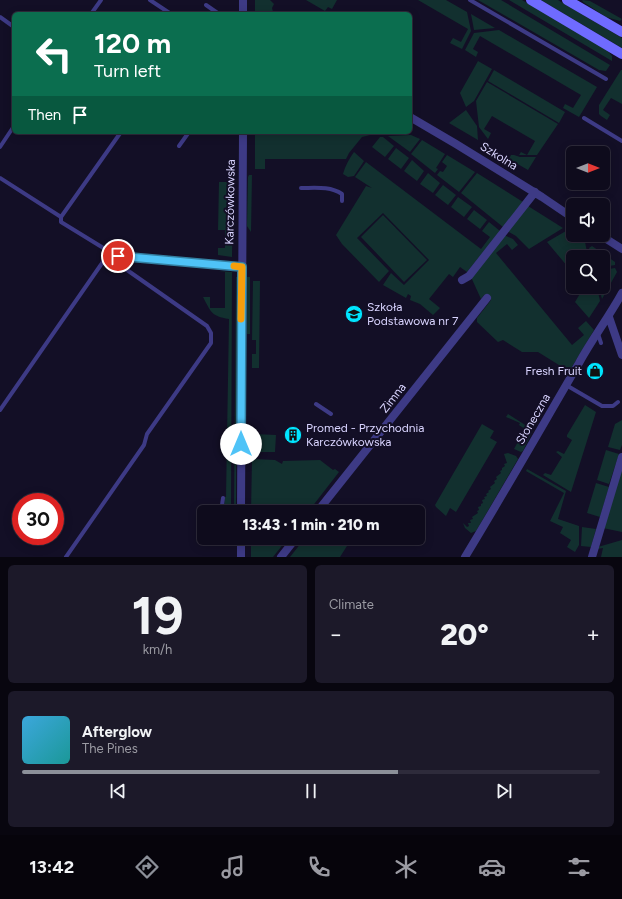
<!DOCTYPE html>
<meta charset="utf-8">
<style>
:root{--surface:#0e0b1c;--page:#1c1929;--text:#f1f3f6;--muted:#9b9ba3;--line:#2e2b3b;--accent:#8c9099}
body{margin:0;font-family:Figtree,sans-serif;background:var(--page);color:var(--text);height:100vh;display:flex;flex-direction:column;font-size:15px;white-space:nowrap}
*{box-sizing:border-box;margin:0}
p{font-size:13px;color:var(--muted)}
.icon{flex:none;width:22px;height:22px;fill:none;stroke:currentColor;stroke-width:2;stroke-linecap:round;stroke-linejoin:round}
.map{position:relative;height:557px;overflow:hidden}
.drawer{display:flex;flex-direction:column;gap:8px;padding:8px;background:#08060f;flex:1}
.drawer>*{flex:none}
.hud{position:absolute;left:12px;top:12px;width:400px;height:122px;border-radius:6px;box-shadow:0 2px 10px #0003,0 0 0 1px var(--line);background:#0b6e4f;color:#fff;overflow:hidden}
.needle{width:26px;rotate:90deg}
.tools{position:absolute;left:566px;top:146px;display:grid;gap:8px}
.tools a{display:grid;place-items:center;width:44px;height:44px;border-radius:6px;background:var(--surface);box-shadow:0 2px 10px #0003,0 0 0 1px var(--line);font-size:20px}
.speed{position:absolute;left:12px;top:493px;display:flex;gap:8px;font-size:20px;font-weight:700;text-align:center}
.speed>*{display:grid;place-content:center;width:52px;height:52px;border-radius:50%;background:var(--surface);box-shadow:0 2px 10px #0003,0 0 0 1px var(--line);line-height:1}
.speed .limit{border:6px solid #d22;background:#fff;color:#111}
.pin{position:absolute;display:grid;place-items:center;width:34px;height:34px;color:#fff;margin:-17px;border:2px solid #fff;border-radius:50%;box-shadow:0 1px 4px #0007}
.me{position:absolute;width:44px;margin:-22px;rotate:0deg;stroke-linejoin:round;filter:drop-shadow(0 0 3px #0008)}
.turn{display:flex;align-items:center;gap:14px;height:84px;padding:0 16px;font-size:18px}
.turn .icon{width:52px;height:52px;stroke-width:2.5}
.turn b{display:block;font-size:28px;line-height:34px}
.then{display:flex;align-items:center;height:38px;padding:0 16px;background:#0003;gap:8px;font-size:15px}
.big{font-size:30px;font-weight:800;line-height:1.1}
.drawer .widget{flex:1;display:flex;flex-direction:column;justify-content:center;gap:6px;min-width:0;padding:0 14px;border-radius:6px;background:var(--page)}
.drawer .dial{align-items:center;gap:0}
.dial b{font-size:52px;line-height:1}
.song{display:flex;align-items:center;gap:12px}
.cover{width:48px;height:48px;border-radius:6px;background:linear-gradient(135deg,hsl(200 70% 55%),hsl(180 70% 35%))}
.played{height:4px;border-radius:2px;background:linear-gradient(90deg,var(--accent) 65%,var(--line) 65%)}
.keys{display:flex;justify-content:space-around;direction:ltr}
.heat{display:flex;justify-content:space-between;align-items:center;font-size:22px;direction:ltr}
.drawer .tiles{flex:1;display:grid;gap:8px;grid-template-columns:1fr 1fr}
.widget:last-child{grid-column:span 2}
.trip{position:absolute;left:197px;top:505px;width:228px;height:40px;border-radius:6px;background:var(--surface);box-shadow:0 2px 10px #0003,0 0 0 1px var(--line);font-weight:800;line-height:40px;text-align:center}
.dock{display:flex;height:64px;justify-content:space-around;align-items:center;background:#06040b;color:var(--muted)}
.dock .icon{width:28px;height:28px}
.dock .on{color:var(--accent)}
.dock b{font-size:18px;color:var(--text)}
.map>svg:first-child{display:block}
</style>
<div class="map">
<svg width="622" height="557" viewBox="0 0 622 557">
<rect width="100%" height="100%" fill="#130f26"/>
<!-- green -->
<path fill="#12302f" d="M255,0h15l4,4 -2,4 1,4 3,2h-21z
M306,0h31l-5,9 -4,-2 -3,4z
M418,0h28l21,12 4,19 -9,18 -12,-6 3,-5 8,4 7,-13z
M478,0h23l109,65 -4,6 -7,-1z
M509,0h13l85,50 5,6v5z
M541,0h17l3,2 61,36v10z
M582,0l8,1 32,18 -2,2 -14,-4 -23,-15z
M471,14l24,14 -21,2z
M499,30l98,57 -18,30 -16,-9 2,-4 8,4 8,-13 -101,-59 -7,13 5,3 -2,5 -11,-7 9,-17z
M478,61l14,8 -18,32 -8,6 -6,-14z
M494,70l71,42 -6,11 -71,-42z
M621,70h1v34l-11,-6 -8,12 7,5 -3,5 -6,-4 -2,-2v-9z
M487,82l71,42 -21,31h-18l2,-3 6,3 8,-14 -43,-25 -8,13 7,4 -3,6 -9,-12 -3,-26z
M466,110l11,16 1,14 -29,-17z
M255,132h122l1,1 -16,4 -13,16 -3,6h-81v10h-10z
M411,135l9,4 -10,13 -22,-16z
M380,137h3l11,9 -9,11 -13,-10z
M422,140l23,14 -9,14 2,1 -3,4 -24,-19z
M396,148l13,10 -8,11 -13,-10z
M354,152l10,9 -10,15 -6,1 -5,-3c2,-8 6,-15 11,-22z
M447,155l28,17 -16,20 -22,-17 3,-4 3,1 4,-6 -5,-4z
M511,155h3l6,2h16l-8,13 -19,-11z
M412,160l12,11 -7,10 -13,-10z
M366,162l115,87 9,-12 -8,-6 7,-9 11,9 -33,41 -7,-5 -7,10 -4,-3 -20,25 11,9 -7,7 -13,-11 -10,-4 1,-4 -3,-2 -2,4 -23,-13 8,-12 13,12 25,-25 -46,-47 -26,25 32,33 -10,11 -37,-38 -6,-9 30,-49 6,2 -17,-11z
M428,173l12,10 -7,10 -13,-9z
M477,173l46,29 -20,25 -42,-34z
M249,175h3l-1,57 -4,-6 1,-49z
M230,176l3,2 -1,79 -14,-2v-7h7v-18h-7l1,-48h11z
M443,185l13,10 -8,10 -13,-10z
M458,197l14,10 -8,10 -13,-10z
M528,206l35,22 -34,21 -13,-13 -9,-5z
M474,210l13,10 -7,9 -13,-10z
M383,215l44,45 -23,22 -43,-45z
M566,231l19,11 3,15h-15v16l-26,-31z
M504,235l9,4 5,6 -6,5 -5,-6 -11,9 76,92 12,-10 -6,-7 8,-7 8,9 -24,40h-3l-29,-18h-16l-19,-12 -5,2 -21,-20v-4l14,-18 -7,-5 -3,4 -10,-22z
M592,246l23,16v3l-12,2v-10h-11l-3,-9z
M615,268l2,4 -15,27 -3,-12h4v-17z
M218,271l14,1 -1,236h-3l-4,-2 1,-9h1l3,-178c-18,-3 -18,-7 -26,-22h7v11h15v-36z
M236,277h1l-1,229 -2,2z
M247,277h3v57h-3z
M253,281h7l-1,87h-7v-14h4v-14h-4z
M584,287h13l3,14 -11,17 -14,-16z
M585,405l11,7 -25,80 -28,-17 2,-2 6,2 11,-18 -6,-5 2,-1 6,3 8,-14 -5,-3v-2z
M508,414l25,16 -10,21 -2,1 -7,-3 11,-20 -6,-4 1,-2 -14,-6z
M622,420v25l-2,5 -12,-3 7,-23z
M482,424l12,7 -4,7 7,4 -41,70 -6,-4 -4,8 -10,-9 -1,-2z
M252,434l24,1 -1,17h-23z
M606,450l13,4 -10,30 -12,-4z
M508,453l8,3 2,3 -42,72 -5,2 -6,-5 -2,-5 4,4 2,-1 -1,-3h3l-1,-3 3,-1 -1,-2 6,-4 -1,-2 2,-1 -1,-3 3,-1v-2l2,-1 -1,-3 3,-1 -1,-2 3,-1 -1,-2 3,-2 -1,-1 3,-2 -1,-2 5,-4 -1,-2 3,-2 -1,-2 5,-4 -1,-2 2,-1v-2l3,-2 -1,-2 3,-1 -3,-9z
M252,459l23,1 7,4 1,-3 37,-1 13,10 2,-1 4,3 -31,40h-57z
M622,466v66l-19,-4z
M527,469l39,22 -8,28 21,7v19l-4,7 -8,-5 4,-7 -11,-7 3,-6 -13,-6 14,-28 -38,-22z
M596,483l13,4 -9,30 -13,-4z
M582,527l14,2 -5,18 -10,-1z
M251,538h37l-15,19h-22z
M305,538h47l-12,19h-50z
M622,540v17h-21l2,-9 -6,1 1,-2z"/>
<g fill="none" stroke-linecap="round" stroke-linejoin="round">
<!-- lane -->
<path stroke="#3d3a85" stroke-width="4" d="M150,0l21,14
M470,0l136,79
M206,5l13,9
M91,14l10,-14
M0,17l14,10
M584,118l38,23
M179,146l10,-14
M0,147l14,-21
M0,178l61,39
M301,188c14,0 29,-2 41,6v7
M108,256l29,1 105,10
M598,334l3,9
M566,385l36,21h11l5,-4
M316,404l15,10
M0,410l107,-154
M223,498l-1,7 3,4h26
M66,557l78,-112 3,-11 64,-91v-10l-4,-7 -100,-70 -2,-7 -44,-27v-5l60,-85"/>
<!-- street -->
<path stroke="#3d3a85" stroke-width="8" d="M243,14v-14
M410,117l46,27 86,53 31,21
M600,235l22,14
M462,280l7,-4 66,-84
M609,317l13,38
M241,512l2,-380
M317,512l170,-214
M241,557v-19
M281,557l15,-19
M465,557c39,-64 76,-129 114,-194 13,-24 30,-46 43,-70
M592,557l30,-100"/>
<!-- secondary -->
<path stroke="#6f6bff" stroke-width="10" d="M531,0l91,54
M567,0l55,32"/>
</g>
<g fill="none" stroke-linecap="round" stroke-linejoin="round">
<defs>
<path id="route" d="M118,256l124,11 -1,177"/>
</defs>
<!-- route casing -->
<use href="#route" stroke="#337fa1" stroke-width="10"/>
<!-- route -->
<use href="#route" stroke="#4fc3f7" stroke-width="7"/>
<!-- slow -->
<path stroke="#f59e0b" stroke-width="7" d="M234,266l8,1 -1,52"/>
</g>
<!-- icons -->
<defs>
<symbol id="school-disc" viewBox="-11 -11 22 22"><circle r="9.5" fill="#00e5ff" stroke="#130f26"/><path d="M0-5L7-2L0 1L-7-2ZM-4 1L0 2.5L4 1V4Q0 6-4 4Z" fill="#111"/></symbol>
<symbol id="shop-disc" viewBox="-11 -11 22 22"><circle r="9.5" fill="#00e5ff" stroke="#130f26"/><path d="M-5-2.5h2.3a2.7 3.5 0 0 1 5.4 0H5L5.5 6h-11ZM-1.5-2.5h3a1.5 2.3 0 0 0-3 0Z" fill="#111"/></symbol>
<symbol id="building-disc" viewBox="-11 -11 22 22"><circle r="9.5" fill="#00e5ff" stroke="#130f26"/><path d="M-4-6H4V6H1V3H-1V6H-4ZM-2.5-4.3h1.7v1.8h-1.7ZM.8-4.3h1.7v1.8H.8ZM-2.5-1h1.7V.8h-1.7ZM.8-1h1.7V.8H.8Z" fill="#111"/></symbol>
</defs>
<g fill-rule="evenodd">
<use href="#school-disc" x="344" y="304" width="20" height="20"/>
<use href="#shop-disc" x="585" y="361" width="20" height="20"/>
<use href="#building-disc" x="283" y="425" width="20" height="20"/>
</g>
<g text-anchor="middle" stroke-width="4" stroke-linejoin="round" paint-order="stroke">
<!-- street labels -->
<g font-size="12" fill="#d9d4ff" stroke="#130f26">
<text transform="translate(499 156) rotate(32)" y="4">Szkolna</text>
<text transform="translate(230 202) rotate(-89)" y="4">Karczówkowska</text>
<text transform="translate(393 398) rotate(-52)" y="4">Zimna</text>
<text transform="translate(533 419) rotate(-60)" y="4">Słoneczna</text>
</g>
<!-- poi labels -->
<g font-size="12" fill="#d9d4ff" stroke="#130f26" text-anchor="start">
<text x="367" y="311">Szkoła<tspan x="367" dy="14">Podstawowa nr 7</tspan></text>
<text x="582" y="375" text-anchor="end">Fresh Fruit</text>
<text x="306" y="432">Promed - Przychodnia<tspan x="306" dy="14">Karczówkowska</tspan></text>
</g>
</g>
</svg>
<div class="tools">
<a><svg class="needle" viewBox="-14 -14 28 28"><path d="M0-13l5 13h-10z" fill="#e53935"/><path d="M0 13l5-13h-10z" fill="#9b9ba3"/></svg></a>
<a><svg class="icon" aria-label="sound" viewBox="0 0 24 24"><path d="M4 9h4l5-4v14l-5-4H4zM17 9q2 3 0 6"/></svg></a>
<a><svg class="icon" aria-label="search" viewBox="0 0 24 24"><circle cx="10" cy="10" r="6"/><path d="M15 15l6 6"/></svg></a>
</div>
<div class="speed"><div class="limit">30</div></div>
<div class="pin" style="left:118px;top:256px;background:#d93025"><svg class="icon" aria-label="arrive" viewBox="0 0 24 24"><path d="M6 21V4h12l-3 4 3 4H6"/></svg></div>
<svg class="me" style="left:241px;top:444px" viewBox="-20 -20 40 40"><circle r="19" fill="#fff"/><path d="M0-13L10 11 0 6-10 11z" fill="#4fc3f7"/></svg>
<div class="trip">13:43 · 1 min · 210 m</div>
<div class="hud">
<div class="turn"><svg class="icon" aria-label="left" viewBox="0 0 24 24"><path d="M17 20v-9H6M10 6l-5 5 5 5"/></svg><div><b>120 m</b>Turn left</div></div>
<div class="then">Then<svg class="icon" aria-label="arrive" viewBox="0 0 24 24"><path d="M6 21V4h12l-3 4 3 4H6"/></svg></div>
</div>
</div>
<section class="drawer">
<div class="tiles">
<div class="widget dial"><b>19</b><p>km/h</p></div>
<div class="widget"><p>Climate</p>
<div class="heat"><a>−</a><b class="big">20°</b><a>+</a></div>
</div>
<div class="widget">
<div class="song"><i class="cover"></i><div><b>Afterglow</b><p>The Pines</p></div></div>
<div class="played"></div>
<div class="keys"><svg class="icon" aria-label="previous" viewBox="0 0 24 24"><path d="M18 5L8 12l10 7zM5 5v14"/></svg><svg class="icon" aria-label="pause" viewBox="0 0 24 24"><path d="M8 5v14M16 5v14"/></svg><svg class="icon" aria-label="next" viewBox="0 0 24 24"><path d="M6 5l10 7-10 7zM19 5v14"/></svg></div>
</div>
</div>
</section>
<nav class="dock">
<b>13:42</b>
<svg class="icon on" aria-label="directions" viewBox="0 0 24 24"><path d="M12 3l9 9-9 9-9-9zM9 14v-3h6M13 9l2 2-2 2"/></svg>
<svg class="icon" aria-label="music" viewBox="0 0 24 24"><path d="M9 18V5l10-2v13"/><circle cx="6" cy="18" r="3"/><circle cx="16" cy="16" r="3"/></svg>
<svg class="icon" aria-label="phone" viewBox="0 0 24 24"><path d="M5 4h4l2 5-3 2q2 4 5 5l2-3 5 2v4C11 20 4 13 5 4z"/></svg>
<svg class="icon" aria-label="climate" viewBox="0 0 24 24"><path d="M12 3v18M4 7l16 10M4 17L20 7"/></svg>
<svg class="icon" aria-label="car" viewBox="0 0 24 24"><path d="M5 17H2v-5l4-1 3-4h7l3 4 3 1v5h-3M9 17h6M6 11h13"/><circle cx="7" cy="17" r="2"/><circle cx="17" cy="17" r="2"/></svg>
<svg class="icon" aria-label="filters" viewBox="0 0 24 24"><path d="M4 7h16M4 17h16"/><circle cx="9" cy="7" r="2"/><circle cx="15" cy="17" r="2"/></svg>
</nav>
